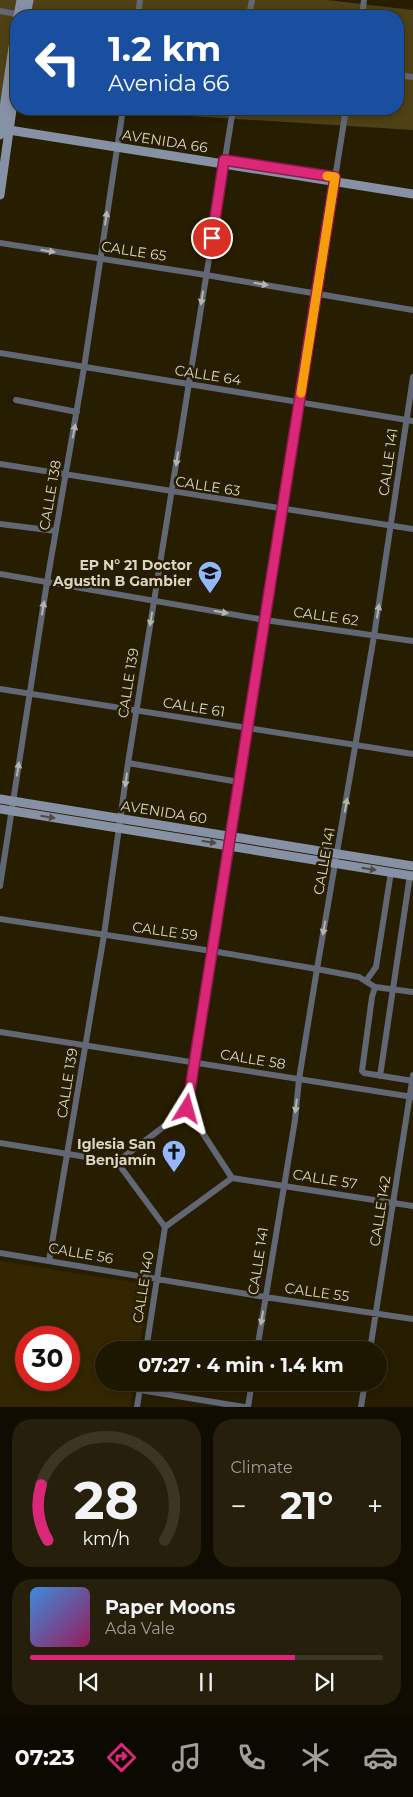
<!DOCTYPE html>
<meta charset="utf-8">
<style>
:root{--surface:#1d1601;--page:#251f0b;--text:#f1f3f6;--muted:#a09f99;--line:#3b3523;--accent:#db2777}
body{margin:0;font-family:Montserrat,sans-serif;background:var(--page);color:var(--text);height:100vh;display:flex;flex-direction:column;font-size:19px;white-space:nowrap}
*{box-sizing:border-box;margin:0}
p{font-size:16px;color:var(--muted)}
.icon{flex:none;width:28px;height:28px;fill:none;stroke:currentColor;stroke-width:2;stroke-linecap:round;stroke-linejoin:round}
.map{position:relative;height:1407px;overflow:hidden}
.sheet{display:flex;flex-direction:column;gap:12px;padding:12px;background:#100c01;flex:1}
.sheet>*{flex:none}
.top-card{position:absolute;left:10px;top:10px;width:394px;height:105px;border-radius:20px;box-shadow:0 2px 8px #0003,0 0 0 1px var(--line);background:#1a4fa0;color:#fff;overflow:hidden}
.speed{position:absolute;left:15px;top:1326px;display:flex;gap:10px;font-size:25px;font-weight:700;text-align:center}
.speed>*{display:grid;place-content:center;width:65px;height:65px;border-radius:50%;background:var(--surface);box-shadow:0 2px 8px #0003,0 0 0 1px var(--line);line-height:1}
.speed .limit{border:8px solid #d22;background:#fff;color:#111}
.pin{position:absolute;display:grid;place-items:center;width:42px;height:42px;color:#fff;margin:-21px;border:2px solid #fff;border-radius:50%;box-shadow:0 1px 5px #0007}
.me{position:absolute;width:55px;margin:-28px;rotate:8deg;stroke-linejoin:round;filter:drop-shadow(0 0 4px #0008)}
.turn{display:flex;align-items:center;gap:18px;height:105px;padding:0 15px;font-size:22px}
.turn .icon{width:65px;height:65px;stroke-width:2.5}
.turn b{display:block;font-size:35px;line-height:42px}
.big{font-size:38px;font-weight:700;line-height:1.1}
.sheet .card{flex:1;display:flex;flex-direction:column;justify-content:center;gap:8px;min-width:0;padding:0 18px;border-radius:20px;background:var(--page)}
.sheet .dial{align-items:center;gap:0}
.dial svg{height:130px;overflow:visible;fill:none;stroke:var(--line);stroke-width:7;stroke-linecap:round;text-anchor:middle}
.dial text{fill:var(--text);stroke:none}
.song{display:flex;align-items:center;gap:15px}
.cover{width:60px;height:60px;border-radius:8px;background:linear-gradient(135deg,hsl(210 70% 55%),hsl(330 70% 35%))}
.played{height:5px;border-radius:2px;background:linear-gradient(90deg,var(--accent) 75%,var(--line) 75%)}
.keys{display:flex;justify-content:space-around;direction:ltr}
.heat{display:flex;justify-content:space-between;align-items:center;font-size:28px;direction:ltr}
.sheet .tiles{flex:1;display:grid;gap:12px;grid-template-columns:1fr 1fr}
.card:last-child{grid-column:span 2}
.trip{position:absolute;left:95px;top:1341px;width:292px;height:50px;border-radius:25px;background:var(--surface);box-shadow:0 2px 8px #0003,0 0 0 1px var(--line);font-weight:700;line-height:50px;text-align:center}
.tab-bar{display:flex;height:80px;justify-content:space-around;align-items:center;background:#0c0900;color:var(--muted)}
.tab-bar .icon{width:35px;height:35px}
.tab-bar .selected{color:var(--accent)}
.tab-bar b{font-size:22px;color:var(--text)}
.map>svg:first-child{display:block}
</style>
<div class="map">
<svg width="413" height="1407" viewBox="0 0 413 1407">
<rect width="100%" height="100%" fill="#271d01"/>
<!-- built -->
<path fill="#332600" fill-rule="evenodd" d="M0,1261l150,24 -11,65h-35v32l30,1 -4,24h-130zM26,1338h43v42h-43z"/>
<!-- green -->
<path fill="#4f4015" d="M0,0h327l86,10v120l-336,-21h321v-93h-382v89l-16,-1z"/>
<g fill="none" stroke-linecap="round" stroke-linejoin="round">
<!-- street -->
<path stroke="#616774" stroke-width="6" d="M0,11l21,4
M138,16l2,-16
M249,16l3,-16
M362,16l2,-16
M398,75l15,2
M0,243l206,32 207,35
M0,353l413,68
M16,400l61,12
M0,464l413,65
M0,524l56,7
M0,574l265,46 148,21
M0,689l413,65
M128,763l111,19
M0,886l47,-304 37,-214 39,-259
M0,919l212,32 105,18 42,8 16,10 38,5
M366,981l10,-14 15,-95
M375,987l-3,10 -10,74 2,2 49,8
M0,1032l413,65
M380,1076l30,-201
M187,1109l159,-1000
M0,1143l117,19
M117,1162l70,-53
M117,1162l48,65
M232,1178l181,28
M165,1227l67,-49 -45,-69
M0,1253l265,44 148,22
M49,1261l55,-326 24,-172 105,-654
M146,1350l19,-123
M257,1350l38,-230 4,-41 18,-110 57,-333 39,-259
M370,1350l43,-275
M140,1390l104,17
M137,1407l4,-25
M248,1407l4,-25
M361,1407l4,-25"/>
<!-- secondary -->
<path stroke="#8791a5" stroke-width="9" d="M18,16l3,-16
M26,16l3,-16
M0,127l9,3 404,64
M0,135l16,-108
M0,195l16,-114
M0,799l413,67
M0,809l413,67"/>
</g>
<!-- one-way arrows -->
<defs><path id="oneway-solid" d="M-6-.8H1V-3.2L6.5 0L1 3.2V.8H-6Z" transform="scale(1.25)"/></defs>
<g fill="#b6b4ac">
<use href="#oneway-solid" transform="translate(106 218) rotate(-82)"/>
<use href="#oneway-solid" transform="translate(48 251) rotate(9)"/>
<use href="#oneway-solid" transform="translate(261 284) rotate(10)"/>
<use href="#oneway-solid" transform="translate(202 298) rotate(99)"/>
<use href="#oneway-solid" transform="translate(74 431) rotate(-79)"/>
<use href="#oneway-solid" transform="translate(177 459) rotate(98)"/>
<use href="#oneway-solid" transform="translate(43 608) rotate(-81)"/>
<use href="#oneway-solid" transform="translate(378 611) rotate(-81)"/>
<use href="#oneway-solid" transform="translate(221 612) rotate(10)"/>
<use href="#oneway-solid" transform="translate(151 619) rotate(99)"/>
<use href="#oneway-solid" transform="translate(18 769) rotate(-81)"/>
<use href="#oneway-solid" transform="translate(126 780) rotate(98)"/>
<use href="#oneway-solid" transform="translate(346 805) rotate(-80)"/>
<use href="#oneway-solid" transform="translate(324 928) rotate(100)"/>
<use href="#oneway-solid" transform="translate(296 1106) rotate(97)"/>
<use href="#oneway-solid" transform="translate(262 1318) rotate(99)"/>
</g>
<g fill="#4d4b43">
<use href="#oneway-solid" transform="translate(48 817) rotate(9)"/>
<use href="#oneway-solid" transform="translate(209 842) rotate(9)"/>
<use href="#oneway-solid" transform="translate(369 869) rotate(9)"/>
</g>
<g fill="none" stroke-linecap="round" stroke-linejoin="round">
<defs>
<path id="route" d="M187,1109l148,-932 -111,-17 -12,78"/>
</defs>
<!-- route casing -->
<use href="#route" stroke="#8e194d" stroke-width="12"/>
<!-- route -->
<use href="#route" stroke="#db2777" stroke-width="9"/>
<!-- slow -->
<path stroke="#f59e0b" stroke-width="9" d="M301,393l34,-216 -8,-1"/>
</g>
<!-- icons -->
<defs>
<symbol id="school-pin" viewBox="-11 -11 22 30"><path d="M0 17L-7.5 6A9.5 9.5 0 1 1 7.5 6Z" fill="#94b7fd" stroke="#271d01"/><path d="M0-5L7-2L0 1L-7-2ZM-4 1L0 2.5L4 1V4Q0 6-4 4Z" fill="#111"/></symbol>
<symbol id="church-pin" viewBox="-11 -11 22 30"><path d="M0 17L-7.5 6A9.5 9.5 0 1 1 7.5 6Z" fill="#94b7fd" stroke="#271d01"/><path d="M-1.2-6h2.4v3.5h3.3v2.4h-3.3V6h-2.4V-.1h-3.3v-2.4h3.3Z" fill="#111"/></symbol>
</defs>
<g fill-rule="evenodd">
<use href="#school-pin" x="196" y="559" width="28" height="38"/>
<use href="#church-pin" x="160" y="1138" width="28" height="38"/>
</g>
<g text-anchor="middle" stroke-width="5" stroke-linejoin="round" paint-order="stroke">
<!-- street labels -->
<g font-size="14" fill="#dbd5c4" stroke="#271d01">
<text transform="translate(165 141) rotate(9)" y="5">AVENIDA 66</text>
<text transform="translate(134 251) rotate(9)" y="5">CALLE 65</text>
<text transform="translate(208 375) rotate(9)" y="5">CALLE 64</text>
<text transform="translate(388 462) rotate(-82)" y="5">CALLE 141</text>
<text transform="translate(208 486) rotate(9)" y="5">CALLE 63</text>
<text transform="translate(50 495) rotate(-80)" y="5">CALLE 138</text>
<text transform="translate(326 616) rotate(8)" y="5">CALLE 62</text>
<text transform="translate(128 683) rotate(-81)" y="5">CALLE 139</text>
<text transform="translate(194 707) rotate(9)" y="5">CALLE 61</text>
<text transform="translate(164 812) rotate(9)" y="5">AVENIDA 60</text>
<text transform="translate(324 861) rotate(-80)" y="5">CALLE 141</text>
<text transform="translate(165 931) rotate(8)" y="5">CALLE 59</text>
<text transform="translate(253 1059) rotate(9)" y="5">CALLE 58</text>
<text transform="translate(67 1083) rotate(-81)" y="5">CALLE 139</text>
<text transform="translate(325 1179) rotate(9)" y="5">CALLE 57</text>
<text transform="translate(380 1211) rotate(-81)" y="5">CALLE 142</text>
<text transform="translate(81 1253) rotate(10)" y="5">CALLE 56</text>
<text transform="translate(258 1261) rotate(-81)" y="5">CALLE 141</text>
<text transform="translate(143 1287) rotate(-81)" y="5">CALLE 140</text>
<text transform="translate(317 1292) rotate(8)" y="5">CALLE 55</text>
</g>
<!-- poi labels -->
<g font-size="14" font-weight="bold" fill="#dbd5c4" stroke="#271d01" text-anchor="end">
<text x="192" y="570">EP N° 21 Doctor<tspan x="192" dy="16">Agustin B Gambier</tspan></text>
<text x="156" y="1149">Iglesia San<tspan x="156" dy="16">Benjamín</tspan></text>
</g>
</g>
</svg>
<div class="speed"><div class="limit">30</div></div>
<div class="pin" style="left:212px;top:238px;background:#d93025"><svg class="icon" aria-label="arrive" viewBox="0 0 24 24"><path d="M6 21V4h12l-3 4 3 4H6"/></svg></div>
<svg class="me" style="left:187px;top:1109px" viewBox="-20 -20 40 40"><path d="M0-17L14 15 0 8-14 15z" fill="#db2777" stroke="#fff" stroke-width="4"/></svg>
<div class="trip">07:27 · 4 min · 1.4 km</div>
<div class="top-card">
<div class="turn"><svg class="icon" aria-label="left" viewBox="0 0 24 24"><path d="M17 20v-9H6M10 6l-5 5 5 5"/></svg><div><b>1.2 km</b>Avenida 66</div></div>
</div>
</div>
<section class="sheet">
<div class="tiles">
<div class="card dial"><svg viewBox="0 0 100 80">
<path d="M14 69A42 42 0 1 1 86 69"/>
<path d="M14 69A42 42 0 0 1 10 35" stroke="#db2777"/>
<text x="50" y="56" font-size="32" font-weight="700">28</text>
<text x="50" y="72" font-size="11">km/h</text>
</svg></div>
<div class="card"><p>Climate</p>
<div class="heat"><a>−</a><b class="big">21°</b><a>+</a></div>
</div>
<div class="card">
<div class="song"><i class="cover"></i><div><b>Paper Moons</b><p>Ada Vale</p></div></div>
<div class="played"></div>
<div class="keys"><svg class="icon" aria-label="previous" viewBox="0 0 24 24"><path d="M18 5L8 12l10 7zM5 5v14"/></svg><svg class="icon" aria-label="pause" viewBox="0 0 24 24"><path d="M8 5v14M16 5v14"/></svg><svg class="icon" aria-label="next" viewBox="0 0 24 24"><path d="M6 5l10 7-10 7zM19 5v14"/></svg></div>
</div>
</div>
</section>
<nav class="tab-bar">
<b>07:23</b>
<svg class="icon selected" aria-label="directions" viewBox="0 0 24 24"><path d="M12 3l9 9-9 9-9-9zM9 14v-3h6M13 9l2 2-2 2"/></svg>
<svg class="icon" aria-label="music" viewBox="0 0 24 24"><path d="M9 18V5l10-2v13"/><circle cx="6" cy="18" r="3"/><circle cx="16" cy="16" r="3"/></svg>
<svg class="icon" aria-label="phone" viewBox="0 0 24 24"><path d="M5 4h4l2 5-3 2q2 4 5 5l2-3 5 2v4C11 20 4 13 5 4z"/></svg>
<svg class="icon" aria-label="climate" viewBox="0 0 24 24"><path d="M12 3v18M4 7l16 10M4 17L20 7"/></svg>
<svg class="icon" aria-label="car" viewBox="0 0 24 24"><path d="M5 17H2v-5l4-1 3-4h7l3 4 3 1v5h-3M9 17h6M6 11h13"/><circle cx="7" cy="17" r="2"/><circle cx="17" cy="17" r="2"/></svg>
</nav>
